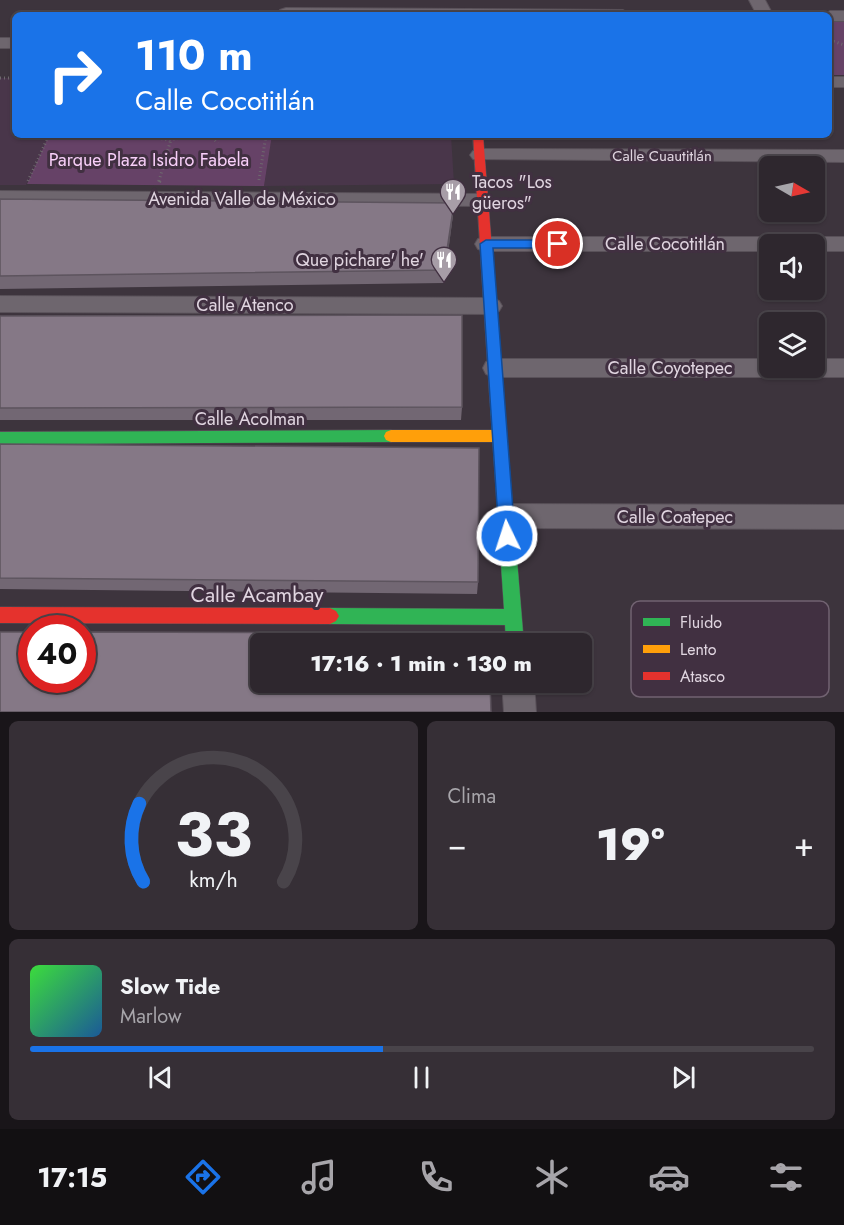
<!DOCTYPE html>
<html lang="es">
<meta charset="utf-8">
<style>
:root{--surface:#2e272e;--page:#362f36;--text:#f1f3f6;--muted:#a7a5aa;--line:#49444a;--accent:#1a73e8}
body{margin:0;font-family:Jost,sans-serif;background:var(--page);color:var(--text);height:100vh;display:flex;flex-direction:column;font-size:22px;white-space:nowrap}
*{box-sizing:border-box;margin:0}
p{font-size:20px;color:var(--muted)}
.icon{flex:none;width:33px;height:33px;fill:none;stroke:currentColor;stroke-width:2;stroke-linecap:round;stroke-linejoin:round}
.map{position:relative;height:712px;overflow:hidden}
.side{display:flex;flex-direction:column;gap:9px;padding:9px;background:#191519;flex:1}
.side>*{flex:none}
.guide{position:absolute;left:12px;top:12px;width:820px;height:126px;border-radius:9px;box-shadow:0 2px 4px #0004,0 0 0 2px var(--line);background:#1a73e8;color:#fff;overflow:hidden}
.needle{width:39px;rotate:99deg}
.buttons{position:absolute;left:759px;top:156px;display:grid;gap:12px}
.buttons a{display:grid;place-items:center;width:66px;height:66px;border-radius:9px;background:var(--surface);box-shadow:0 2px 4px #0004,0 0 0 2px var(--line);font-size:30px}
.speed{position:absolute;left:18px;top:615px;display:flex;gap:12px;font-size:30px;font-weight:700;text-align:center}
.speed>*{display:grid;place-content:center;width:78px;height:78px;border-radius:50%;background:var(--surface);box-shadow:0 2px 4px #0004,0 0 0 2px var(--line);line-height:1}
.speed .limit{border:9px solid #d22;background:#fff;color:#111}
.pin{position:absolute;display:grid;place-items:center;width:51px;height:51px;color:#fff;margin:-26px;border:3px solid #fff;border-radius:50%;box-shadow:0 2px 6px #0007}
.me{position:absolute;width:66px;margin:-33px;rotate:356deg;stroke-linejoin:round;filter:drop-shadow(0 0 4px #0008)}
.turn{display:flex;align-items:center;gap:21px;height:126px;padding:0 24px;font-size:27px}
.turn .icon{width:78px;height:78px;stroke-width:2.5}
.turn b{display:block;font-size:42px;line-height:51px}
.big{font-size:45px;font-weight:800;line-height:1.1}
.side .widget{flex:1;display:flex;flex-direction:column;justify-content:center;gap:9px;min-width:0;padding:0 21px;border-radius:9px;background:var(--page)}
.side .dial{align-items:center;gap:0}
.dial svg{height:156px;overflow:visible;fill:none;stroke:var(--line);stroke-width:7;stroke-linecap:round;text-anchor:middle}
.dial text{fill:var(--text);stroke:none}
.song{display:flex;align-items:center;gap:18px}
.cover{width:72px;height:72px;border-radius:9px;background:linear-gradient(135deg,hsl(120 70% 55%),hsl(210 70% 35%))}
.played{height:6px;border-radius:3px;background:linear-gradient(90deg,var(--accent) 45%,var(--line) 45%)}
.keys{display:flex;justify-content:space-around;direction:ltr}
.heat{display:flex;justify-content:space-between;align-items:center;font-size:33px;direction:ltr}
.side .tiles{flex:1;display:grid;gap:9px;grid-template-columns:1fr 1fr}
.widget:last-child{grid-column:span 2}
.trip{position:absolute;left:250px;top:633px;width:342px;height:60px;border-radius:9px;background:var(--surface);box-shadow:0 2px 4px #0004,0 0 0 2px var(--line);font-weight:800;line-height:60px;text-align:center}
.dock{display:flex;height:96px;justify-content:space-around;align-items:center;background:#121012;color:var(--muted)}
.dock .icon{width:42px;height:42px}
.dock .on{color:var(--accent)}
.dock b{font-size:27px;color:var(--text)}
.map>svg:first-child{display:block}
</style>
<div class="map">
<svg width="844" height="712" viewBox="0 0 844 712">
<rect width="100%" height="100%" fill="#3d343d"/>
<!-- built -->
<path fill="#49364a" d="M0,78h15v57h34l-23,50h-26z
M272,135h179l3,49 -190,2z"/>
<!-- green -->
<path fill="#664267" d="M830,18h14v57h-14z
M49,135h223l-8,51 -237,-2z"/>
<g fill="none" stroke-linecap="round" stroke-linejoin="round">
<defs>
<path id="street" d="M749,0h16l8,15h-16z
M286,8l337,2 8,5h-351v-5z
M830,11h14v10h-14v-6h-7z
M0,38h15v10h-15z
M830,77h14v10h-14z
M480,149l364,1v12l-371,-3 -3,-4 3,-4z
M0,191l483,3 7,2 3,4 -3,4 -7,2 -483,-3z
M486,237h358v14h-30v-7h-44v7h-284l-8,-2 -3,-5 3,-5z
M0,296l491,2 8,3 3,5 -3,5 -8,3 -491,-2z
M495,359h275v9h44v-9h30v18h-349l-9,-3 -3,-6 3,-6z
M506,504l338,1v24l-338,-1 -10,-4 -4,-8 4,-8z
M502,682h32l2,30h-32z"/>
<path id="fast" d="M497,397l5,1 2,4 20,242h-18l-1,-19 -175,-1 -6,-3 -3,-5 3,-5 6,-3 174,1 -14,-207 2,-4z
M391,430l5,2 2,4 -2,4 -5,2 -391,2v-12z"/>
<path id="slow" d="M391,430h109l5,2 2,4 -2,4 -5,2h-109l-5,-2 -2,-4 2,-4z"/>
<path id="jam" d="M473,135h10l21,267 -2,4h-10l-2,-4z
M0,607l330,1 6,3 3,5 -3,5 -6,3 -330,-1z"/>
</defs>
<!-- street casing -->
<use href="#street" stroke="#595159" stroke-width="2"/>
<!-- fast casing -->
<use href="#fast" stroke="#595159" stroke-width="1"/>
<!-- slow casing -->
<use href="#slow" stroke="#595159" stroke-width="1"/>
<!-- jam casing -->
<use href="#jam" stroke="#595159" stroke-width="1"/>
<!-- path-far1 -->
<path stroke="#6e686e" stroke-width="3" stroke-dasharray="1 3" stroke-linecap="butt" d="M830,40l14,5
M0,78h15
M146,135l21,5 38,-5
M209,135l9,8
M259,180l7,-45
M28,181l21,-46
M159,181l12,-42"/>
<!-- path -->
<path stroke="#6e686e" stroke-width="4" stroke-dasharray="1.5 4.5" stroke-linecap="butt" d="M159,182l1,-2"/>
<!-- street -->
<use href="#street" fill="#6e666e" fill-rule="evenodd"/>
<!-- fast -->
<use href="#fast" fill="#30b455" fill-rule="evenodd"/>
<!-- slow -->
<use href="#slow" fill="#ff9f0a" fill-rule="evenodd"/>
<!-- jam -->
<use href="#jam" fill="#e5322d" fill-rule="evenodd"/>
</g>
<!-- wall -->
<path fill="#726773" d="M0,199l454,4 -1,12 -9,68 -444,6z
M0,316l462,91 -1,13h-461z
M0,444l478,138 -1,12 -477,-5z"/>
<!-- shaded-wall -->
<path fill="#5d545e" d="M454,203l-1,12 -9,68v-13z"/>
<!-- building -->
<path fill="#857886" stroke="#5d545e" stroke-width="1.5" d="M0,199l454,4 -10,67 -444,6z
M462,315v92l-462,1v-92z
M0,444l479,4 -1,134 -478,-4z
M0,632h32v48h50v-48l407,1v11h-228v38h229l1,30h-491z"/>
<!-- route -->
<path fill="#1a73e8" stroke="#114b97" stroke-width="1.5" d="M486,240h72l6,4 -6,4h-65l22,288 -2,5 -6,2 -6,-2 -2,-5 -19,-292z"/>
<!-- icons -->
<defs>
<symbol id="restaurant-pin" viewBox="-11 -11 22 30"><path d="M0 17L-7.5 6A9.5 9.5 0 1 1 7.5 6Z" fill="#a79da7" stroke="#413041"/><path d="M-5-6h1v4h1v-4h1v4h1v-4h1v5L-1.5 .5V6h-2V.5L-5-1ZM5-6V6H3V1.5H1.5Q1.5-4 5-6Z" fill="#fff"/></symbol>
</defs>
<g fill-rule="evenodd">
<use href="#restaurant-pin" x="438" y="177" width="30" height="40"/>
<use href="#restaurant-pin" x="429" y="245" width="30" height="40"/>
</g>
<g text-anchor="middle" stroke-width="6" stroke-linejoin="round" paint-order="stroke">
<!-- far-street labels -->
<g font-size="15" fill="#e0d5e0" stroke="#413041">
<text x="662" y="161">Calle Cuautitlán</text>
</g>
<!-- park labels -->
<g font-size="18" fill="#f8cff9" stroke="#413041">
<text x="149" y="166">Parque Plaza Isidro Fabela</text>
</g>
<!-- poi labels -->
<g font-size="18" fill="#e0d5e0" stroke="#413041" text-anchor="start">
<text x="472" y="188">Tacos "Los<tspan x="472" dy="21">güeros"</tspan></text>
<text x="424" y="266" text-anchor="end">Que pichare' he'</text>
</g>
<!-- street labels -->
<g font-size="18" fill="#e0d5e0" stroke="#413041">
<text x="242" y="205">Avenida Valle de México</text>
<text x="665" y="250">Calle Cocotitlán</text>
<text x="245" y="311">Calle Atenco</text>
<text x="670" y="374">Calle Coyotepec</text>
<text x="250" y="425">Calle Acolman</text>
<text x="675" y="523">Calle Coatepec</text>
</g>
<!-- near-street labels -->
<g font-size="21" fill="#e0d5e0" stroke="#413041">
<text x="257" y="602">Calle Acambay</text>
</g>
</g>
<!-- legend -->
<rect x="631" y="601" width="198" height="96" rx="9" fill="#413041" stroke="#716271" stroke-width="1.5"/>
<rect x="643" y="618" width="27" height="8" fill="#30b455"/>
<rect x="643" y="645" width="27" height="8" fill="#ff9f0a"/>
<rect x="643" y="672" width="27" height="8" fill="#e5322d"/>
<g font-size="16" fill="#e0d5e0">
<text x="680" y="628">Fluido</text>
<text x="680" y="655">Lento</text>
<text x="680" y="682">Atasco</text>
</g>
</svg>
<div class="buttons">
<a><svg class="needle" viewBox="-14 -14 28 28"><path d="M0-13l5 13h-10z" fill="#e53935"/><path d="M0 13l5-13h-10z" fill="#a7a5aa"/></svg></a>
<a><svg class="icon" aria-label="sound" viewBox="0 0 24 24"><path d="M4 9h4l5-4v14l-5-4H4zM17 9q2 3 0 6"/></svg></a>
<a><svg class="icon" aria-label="layers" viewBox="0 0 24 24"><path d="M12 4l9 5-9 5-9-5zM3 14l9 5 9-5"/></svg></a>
</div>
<div class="speed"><div class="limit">40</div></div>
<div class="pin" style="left:558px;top:244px;background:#d93025"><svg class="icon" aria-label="arrive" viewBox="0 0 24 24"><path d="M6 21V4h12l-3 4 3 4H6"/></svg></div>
<svg class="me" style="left:507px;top:536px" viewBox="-20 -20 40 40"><circle r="17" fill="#1a73e8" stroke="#fff" stroke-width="3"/><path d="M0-11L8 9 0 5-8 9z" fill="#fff"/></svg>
<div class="trip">17:16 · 1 min · 130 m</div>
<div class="guide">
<div class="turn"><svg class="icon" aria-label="right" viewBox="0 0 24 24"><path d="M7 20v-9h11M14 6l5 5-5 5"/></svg><div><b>110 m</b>Calle Cocotitlán</div></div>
</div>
</div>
<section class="side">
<div class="tiles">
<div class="widget dial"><svg viewBox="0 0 100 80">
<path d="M14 69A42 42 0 1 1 86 69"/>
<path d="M14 69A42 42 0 0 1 12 29" stroke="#1a73e8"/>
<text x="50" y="56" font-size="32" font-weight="700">33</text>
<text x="50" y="72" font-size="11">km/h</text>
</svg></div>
<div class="widget"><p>Clima</p>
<div class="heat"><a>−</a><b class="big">19°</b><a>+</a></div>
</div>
<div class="widget">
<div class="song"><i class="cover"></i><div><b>Slow Tide</b><p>Marlow</p></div></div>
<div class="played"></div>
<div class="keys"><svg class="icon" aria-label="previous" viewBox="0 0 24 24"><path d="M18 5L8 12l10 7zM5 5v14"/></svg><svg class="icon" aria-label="pause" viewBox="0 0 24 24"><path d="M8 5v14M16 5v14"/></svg><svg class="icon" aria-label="next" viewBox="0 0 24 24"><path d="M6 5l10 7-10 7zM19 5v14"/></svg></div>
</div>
</div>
</section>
<nav class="dock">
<b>17:15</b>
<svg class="icon on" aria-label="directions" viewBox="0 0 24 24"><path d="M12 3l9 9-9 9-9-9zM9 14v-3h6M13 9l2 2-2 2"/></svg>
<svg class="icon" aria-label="music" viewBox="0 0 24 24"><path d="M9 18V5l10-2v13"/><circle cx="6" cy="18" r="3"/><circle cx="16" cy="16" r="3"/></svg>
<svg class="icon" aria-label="phone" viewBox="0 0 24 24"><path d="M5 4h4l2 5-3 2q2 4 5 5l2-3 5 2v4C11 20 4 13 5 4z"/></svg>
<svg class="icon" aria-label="climate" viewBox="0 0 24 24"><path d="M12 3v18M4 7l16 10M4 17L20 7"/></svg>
<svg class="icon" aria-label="car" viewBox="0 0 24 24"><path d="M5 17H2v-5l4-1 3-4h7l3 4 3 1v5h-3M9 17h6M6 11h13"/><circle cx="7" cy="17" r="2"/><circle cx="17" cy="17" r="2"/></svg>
<svg class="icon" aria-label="filters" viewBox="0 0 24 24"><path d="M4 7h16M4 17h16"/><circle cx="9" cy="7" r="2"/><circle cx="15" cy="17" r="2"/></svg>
</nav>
